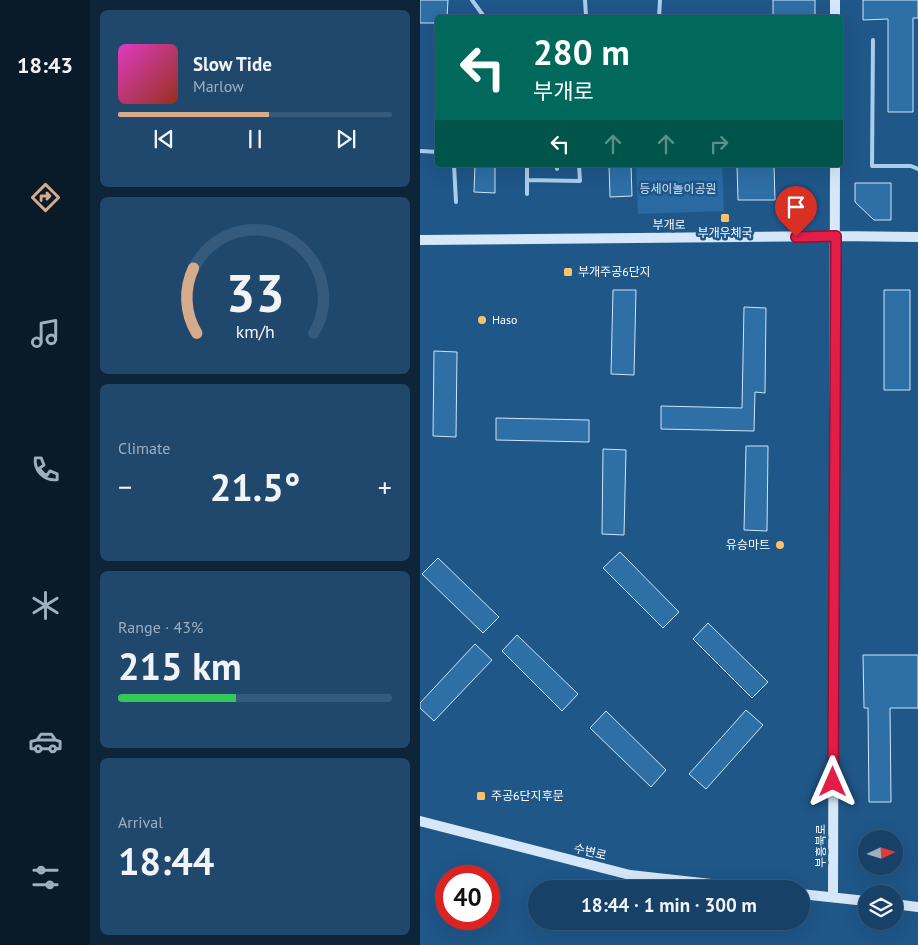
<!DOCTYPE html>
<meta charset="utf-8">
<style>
:root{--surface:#174167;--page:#20486d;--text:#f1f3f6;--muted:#9eafc0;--line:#365a7b;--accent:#d6ab8b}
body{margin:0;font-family:"PT Sans","Noto Sans KR",sans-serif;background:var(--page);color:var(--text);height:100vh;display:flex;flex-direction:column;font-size:19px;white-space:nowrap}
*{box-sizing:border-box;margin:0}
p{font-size:16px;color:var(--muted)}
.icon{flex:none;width:28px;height:28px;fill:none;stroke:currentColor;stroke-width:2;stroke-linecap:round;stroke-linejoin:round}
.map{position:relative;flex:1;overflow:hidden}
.sheet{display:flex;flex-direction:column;gap:10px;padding:10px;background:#0d2439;width:330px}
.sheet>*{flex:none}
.guide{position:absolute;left:15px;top:15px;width:408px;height:152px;border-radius:5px;box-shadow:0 5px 20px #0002,0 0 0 1px var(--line);background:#00695c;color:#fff;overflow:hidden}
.needle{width:32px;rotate:86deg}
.tools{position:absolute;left:438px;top:830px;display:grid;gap:10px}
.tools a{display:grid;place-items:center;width:45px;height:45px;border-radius:50%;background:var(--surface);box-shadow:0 5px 20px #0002,0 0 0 1px var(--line);font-size:25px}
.speed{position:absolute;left:15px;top:865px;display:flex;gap:10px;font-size:25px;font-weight:700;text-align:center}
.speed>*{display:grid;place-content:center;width:65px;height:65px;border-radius:50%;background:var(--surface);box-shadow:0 5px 20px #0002,0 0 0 1px var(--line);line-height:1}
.speed .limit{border:8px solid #d22;background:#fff;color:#111}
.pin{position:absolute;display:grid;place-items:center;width:42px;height:42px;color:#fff;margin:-51px -21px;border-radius:50% 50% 50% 0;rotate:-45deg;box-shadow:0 0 5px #0007}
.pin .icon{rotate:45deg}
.me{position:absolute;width:55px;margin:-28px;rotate:0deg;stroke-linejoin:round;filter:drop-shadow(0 0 4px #0008)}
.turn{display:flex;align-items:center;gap:18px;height:105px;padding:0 15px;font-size:22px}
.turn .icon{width:65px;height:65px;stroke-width:2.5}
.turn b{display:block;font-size:35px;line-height:42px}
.lanes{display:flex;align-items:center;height:48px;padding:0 15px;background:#0003;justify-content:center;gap:25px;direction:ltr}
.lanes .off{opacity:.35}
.big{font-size:38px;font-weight:700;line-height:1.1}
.sheet .card{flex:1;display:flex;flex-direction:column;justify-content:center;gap:8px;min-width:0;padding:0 18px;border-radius:8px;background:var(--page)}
.sheet .dial{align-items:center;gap:0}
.dial svg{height:130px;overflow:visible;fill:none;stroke:var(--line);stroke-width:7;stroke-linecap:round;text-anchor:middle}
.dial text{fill:var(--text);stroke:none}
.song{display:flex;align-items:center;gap:15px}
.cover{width:60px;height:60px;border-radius:8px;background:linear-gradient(135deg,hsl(310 70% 55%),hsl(10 70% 35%))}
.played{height:5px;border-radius:2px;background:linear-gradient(90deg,var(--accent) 55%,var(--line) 55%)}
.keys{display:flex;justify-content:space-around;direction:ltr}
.heat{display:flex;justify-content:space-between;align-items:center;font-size:28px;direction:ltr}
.charge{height:8px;border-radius:4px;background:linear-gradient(90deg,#34c759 43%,var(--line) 0)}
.trip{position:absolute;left:108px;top:880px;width:282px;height:50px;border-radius:25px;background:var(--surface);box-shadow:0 5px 20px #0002,0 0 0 1px var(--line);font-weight:700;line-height:50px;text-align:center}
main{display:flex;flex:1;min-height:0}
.tabs{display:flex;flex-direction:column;width:90px;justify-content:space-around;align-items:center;background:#091a29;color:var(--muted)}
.tabs .icon{width:35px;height:35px}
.tabs .on{color:var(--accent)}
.tabs b{font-size:22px;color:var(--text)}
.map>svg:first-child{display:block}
</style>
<main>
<nav class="tabs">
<b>18:43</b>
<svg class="icon on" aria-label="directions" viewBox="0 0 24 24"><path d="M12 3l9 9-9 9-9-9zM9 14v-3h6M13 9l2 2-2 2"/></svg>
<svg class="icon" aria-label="music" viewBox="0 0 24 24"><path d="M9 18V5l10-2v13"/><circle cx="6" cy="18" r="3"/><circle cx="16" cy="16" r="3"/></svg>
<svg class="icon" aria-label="phone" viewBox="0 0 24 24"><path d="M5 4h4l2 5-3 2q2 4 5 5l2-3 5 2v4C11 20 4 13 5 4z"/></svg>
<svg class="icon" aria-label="climate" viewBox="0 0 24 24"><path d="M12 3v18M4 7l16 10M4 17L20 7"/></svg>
<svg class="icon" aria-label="car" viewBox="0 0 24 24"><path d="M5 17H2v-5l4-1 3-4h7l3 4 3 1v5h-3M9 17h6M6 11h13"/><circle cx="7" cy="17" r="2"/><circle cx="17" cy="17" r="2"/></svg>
<svg class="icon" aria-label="filters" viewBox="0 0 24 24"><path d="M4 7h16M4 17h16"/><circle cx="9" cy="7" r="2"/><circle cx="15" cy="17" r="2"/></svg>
</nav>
<section class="sheet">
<div class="card">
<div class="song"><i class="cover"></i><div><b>Slow Tide</b><p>Marlow</p></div></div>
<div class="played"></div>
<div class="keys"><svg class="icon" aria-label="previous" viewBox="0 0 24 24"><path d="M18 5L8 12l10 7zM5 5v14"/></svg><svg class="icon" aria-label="pause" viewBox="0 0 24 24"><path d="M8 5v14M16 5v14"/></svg><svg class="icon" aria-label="next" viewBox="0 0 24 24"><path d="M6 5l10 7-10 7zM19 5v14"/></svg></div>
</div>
<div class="card dial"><svg viewBox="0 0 100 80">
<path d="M14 69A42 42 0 1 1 86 69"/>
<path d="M14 69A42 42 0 0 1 12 29" stroke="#d6ab8b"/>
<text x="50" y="56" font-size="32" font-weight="700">33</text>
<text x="50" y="72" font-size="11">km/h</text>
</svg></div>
<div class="card"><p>Climate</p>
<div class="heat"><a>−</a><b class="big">21.5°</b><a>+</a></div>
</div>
<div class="card"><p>Range · 43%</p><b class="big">215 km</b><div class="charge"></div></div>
<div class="card"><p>Arrival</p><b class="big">18:44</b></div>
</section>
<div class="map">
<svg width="498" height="945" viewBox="0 0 498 945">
<rect width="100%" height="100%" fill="#1f5789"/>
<!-- green -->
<path fill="#286aa1" d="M216,165h86l2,46 -86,3z"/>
<!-- building -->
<path fill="#2e6fa6" stroke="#cee5f8" d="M0,0h28l-1,18h-9v5h-18z
M353,0h42v18h-42z
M443,0h55v18h-5v94h-25v-93l-25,1z
M55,165h20v28l-21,-1z
M189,165h22l1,31 -22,1z
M317,165h37l1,35h-37z
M435,183h36v37h-17l-19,-18z
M193,290h23l-2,85 -23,-1z
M464,290h26v100h-26z
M324,307l22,1 -1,85 -10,-1 -1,39 -93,-2v-23l81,2z
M14,351l23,1 -1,85 -23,-1z
M76,418l93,2v22l-93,-2z
M326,446h22l-1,85 -23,-1z
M183,449l23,1 -2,85 -22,-1z
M200,552l59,60 -16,16 -60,-60z
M18,558l61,59 -16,16 -61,-59z
M288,623l60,59 -16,16 -59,-59z
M97,635l61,59 -16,17 -60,-60z
M55,644l17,16 -58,61 -14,-13v-5z
M443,655h55v53h-28l1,94h-22l-1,-94h-4z
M326,710l17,15 -57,64 -17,-15z
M186,711l60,59 -15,17 -61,-59z"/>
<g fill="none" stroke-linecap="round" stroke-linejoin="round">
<!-- lane -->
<path stroke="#a9cdeb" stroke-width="4" d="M52,0l13,18
M165,0l1,16
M157,16v2
M239,18l1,-18
M453,40l-1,126h39l7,3
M0,151l18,1
M34,165l2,37
M137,165v4
M107,180l53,1 -1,-16
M107,194v-29"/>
<!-- secondary -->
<path stroke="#d5e7f8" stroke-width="10" d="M415,18v-18
M0,240l416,-4 82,1
M0,821l210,54 126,14
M381,894l65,7
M413,897l2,-732
M474,904l24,3"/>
</g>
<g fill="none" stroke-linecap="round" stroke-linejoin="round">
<defs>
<path id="route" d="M376,237l40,-1 -3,546"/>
</defs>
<!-- route casing -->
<use href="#route" stroke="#92132f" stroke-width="12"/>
<!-- route -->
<use href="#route" stroke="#e11d48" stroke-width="9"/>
</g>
<!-- markers -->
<g fill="#f9c269" stroke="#1f5789" stroke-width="2">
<rect x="300" y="213" width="10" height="10" rx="2.5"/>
<rect x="143" y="267" width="10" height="10" rx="2.5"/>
<circle cx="62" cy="320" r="5"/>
<circle cx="360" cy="545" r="5"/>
<rect x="56" y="791" width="10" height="10" rx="2.5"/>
</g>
<g text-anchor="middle" stroke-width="5" stroke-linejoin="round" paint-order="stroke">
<!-- park labels -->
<g font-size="12" fill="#cee5f8" stroke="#1f5789">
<text x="258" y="193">등세이놀이공원</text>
</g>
<!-- street labels -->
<g font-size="12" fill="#fff" stroke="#1f5789">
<text x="249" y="229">부개로</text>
<text transform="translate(401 846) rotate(-90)" y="4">부흥북로</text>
<text transform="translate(170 852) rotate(14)" y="4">수변로</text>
</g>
<!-- poi labels -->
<g font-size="12" fill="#fff" stroke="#1f5789" text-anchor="start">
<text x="305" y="237" text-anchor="middle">부개우체국</text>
<text x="158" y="276">부개주공6단지</text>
<text x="72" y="324">Haso</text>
<text x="350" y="549" text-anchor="end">유승마트</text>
<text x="71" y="800">주공6단지후문</text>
</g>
</g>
</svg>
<div class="tools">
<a><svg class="needle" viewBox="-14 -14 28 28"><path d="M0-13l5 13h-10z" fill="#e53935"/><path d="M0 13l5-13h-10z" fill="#9eafc0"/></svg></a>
<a><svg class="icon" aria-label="layers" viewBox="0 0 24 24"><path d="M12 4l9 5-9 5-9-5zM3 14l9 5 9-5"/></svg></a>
</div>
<div class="speed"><div class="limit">40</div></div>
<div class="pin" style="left:376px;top:237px;background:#d93025"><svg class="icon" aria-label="arrive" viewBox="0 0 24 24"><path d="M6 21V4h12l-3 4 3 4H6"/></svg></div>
<svg class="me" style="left:413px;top:782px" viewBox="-20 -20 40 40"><path d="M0-17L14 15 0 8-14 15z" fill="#e11d48" stroke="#fff" stroke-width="4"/></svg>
<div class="trip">18:44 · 1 min · 300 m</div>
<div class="guide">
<div class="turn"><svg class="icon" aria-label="left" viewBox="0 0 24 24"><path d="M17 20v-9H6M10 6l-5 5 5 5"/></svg><div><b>280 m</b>부개로</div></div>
<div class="lanes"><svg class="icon" aria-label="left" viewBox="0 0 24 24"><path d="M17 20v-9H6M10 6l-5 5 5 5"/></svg><svg class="icon off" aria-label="ahead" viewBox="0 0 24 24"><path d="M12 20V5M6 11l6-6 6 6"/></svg><svg class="icon off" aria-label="ahead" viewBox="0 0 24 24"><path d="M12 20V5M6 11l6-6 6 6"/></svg><svg class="icon off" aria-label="right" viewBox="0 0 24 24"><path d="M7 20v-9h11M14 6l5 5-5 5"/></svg></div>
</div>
</div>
</main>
